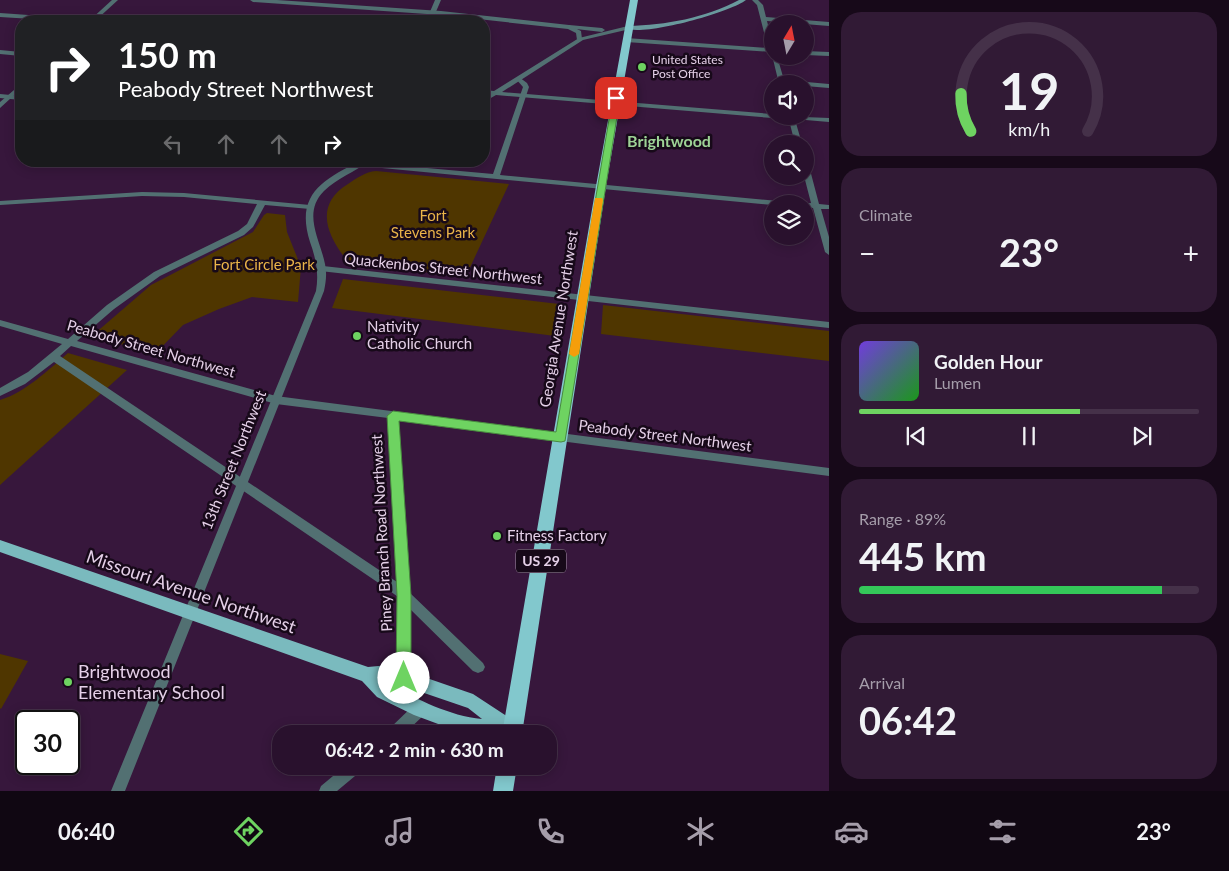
<!DOCTYPE html>
<meta charset="utf-8">
<style>
:root{--surface:#29112d;--page:#311a35;--text:#f1f3f6;--muted:#a59daa;--line:#453149;--accent:#6ed361}
body{margin:0;font-family:Lato,sans-serif;background:var(--page);color:var(--text);height:100vh;display:flex;flex-direction:column;font-size:19px;white-space:nowrap}
*{box-sizing:border-box;margin:0}
p{font-size:16px;color:var(--muted)}
.icon{flex:none;width:28px;height:28px;fill:none;stroke:currentColor;stroke-width:2;stroke-linecap:round;stroke-linejoin:round}
.map{position:relative;flex:1;overflow:hidden}
.details{display:flex;flex-direction:column;gap:12px;padding:12px;background:#170919;width:400px}
.details>*{flex:none}
.guide{position:absolute;left:15px;top:15px;width:475px;height:152px;border-radius:20px;box-shadow:0 2px 12px #0003,0 0 0 1px var(--line);background:#202124;color:#fff;overflow:hidden}
.needle{width:32px;rotate:10deg}
.buttons{position:absolute;left:764px;top:15px;display:grid;gap:10px}
.buttons a{display:grid;place-items:center;width:50px;height:50px;border-radius:50%;background:var(--surface);box-shadow:0 2px 12px #0003,0 0 0 1px var(--line);font-size:25px}
.speed{position:absolute;left:15px;top:710px;display:flex;gap:10px;font-size:25px;font-weight:700;text-align:center}
.speed>*{display:grid;place-content:center;width:65px;height:65px;border-radius:50%;background:var(--surface);box-shadow:0 2px 12px #0003,0 0 0 1px var(--line);line-height:1}
.speed .limit{border:2px solid #111;border-radius:8px;background:#fff;color:#111}
.pin{position:absolute;display:grid;place-items:center;width:42px;height:42px;color:#fff;margin:-21px;border-radius:10px;box-shadow:0 2px 8px #0006}
.me{position:absolute;width:55px;margin:-28px;rotate:0deg;stroke-linejoin:round;filter:drop-shadow(0 0 4px #0008)}
.turn{display:flex;align-items:center;gap:18px;height:105px;padding:0 20px;font-size:22px}
.turn .icon{width:65px;height:65px;stroke-width:2.5}
.turn b{display:block;font-size:35px;line-height:42px}
.lanes{display:flex;align-items:center;height:48px;padding:0 20px;background:#0003;justify-content:center;gap:25px;direction:ltr}
.lanes .off{opacity:.35}
.big{font-size:38px;font-weight:700;line-height:1.1}
.details .tile{flex:1;display:flex;flex-direction:column;justify-content:center;gap:8px;min-width:0;padding:0 18px;border-radius:20px;background:var(--page)}
.details .dial{align-items:center;gap:0}
.dial svg{height:130px;overflow:visible;fill:none;stroke:var(--line);stroke-width:7;stroke-linecap:round;text-anchor:middle}
.dial text{fill:var(--text);stroke:none}
.song{display:flex;align-items:center;gap:15px}
.cover{width:60px;height:60px;border-radius:8px;background:linear-gradient(135deg,hsl(260 70% 55%),hsl(120 70% 35%))}
.played{height:5px;border-radius:2px;background:linear-gradient(90deg,var(--accent) 65%,var(--line) 65%)}
.keys{display:flex;justify-content:space-around;direction:ltr}
.heat{display:flex;justify-content:space-between;align-items:center;font-size:28px;direction:ltr}
.charge{height:8px;border-radius:4px;background:linear-gradient(90deg,#34c759 89%,var(--line) 0)}
.trip{position:absolute;left:272px;top:725px;width:285px;height:50px;border-radius:20px;background:var(--surface);box-shadow:0 2px 12px #0003,0 0 0 1px var(--line);font-weight:700;line-height:50px;text-align:center}
.menu{display:flex;height:80px;justify-content:space-around;align-items:center;background:#100712;color:var(--muted)}
.menu .icon{width:35px;height:35px}
.menu .current{color:var(--accent)}
.menu b{font-size:22px;color:var(--text)}
main{display:flex;flex:1;min-height:0}
.map>svg:first-child{display:block}
</style>
<main>
<div class="map">
<svg width="829" height="791" viewBox="0 0 829 791">
<rect width="100%" height="100%" fill="#37173c"/>
<!-- green -->
<path fill="#4f3600" d="M376,171l133,13 -43,92 -115,-11c-23,-26 -39,-59 -3,-81 9,-6 17,-12 28,-13z
M267,213l18,2 2,17 14,35 -3,35 -46,-5 -33,12 -36,16 -29,30 -61,-20 58,-50 102,-53 11,-17z
M343,279l216,25 -4,32 -223,-28z
M603,305l226,26v30l-228,-27z
M68,353l59,17 -127,115v-85c26,-8 48,-30 68,-47z
M0,654l28,7 -27,48 -1,-1z"/>
<g fill="none" stroke-linecap="round" stroke-linejoin="round">
<!-- minor -->
<path fill="#527072" fill-rule="evenodd" d="M250,0h27l164,11 128,14 12,6 1,8 -5,1 -1,-7 -8,-4 -127,-14 -188,-13z
M752,0h6l5,5 3,12 63,5v4l-62,-5 5,20v11l-146,-10 -3,-2 3,-2 142,10 -11,-43z
M0,13l86,6 3,2h-24l-65,-4z
M805,51l24,1v4l-24,-1z
M772,55v1h5l7,24 45,4v4l-24,-2v-2h-26z
M519,77l8,6 2,4 -29,88 289,27 4,2 -21,1 -411,-39 -4,-2 4,-2 132,12 30,-87 -7,-8z
M0,94l21,2v4l-21,-2z
M788,116h6l8,28h-7z
M805,164l4,2 10,38 10,1v4h-8l8,28v18l-4,-3 -12,-44 -8,-1v-3h-3l9,-1 -7,-27z
M142,192l42,1 126,12 4,2 -4,2 -45,-4 -12,22 -9,8 -84,41 -46,33 -37,32 199,55 553,72v8l-431,-56 12,173 73,70 2,4 -2,4 -5,2 -5,-2 -63,-62 1,69 -2,4 -5,2 -5,-2 -2,-4 1,-81 -12,-9 -332,-226 -29,22 -25,12v-8l28,-16 34,-28 -62,-18v-6l68,19 39,-34 47,-33 84,-41 9,-7 10,-20 -73,-7 -42,-1 -142,9v-4zM71,346l205,58 112,14 9,164 -337,-226z
M323,266l506,56v6l-509,-57 -1,-2z
M420,702l5,2 2,5 -2,5 -21,20h-17l2,-5 26,-25z
M345,766h18l-2,5 -24,20h-18l2,-5z"/>
<!-- tertiary -->
<path fill="#527072" fill-rule="evenodd" d="M112,0h6l-23,21h-6z
M435,0h6l-9,21h-6z
M569,25l33,3 3,2 -3,2 -35,-4 -1,-1z
M628,26l2,1v2l-47,11 -81,52 270,22v2h3l-3,2 -276,-23 -12,7v-5l4,-3h-4v-4l10,1 85,-53z
M0,50l21,2v4l-21,-2z
M21,84v5l-21,19v-6z
M779,116l50,2v4l-47,-4z
M360,161h9c-14,11 -32,17 -45,30 -22,22 -4,48 1,73 2,9 1,18 -1,27l-199,500h-14l205,-500c3,-18 0,-32 -6,-49 -15,-47 12,-62 50,-81z"/>
<!-- secondary -->
<path fill="#69999d" fill-rule="evenodd" d="M739,0h7c-17,13 -104,37 -121,28l3,-2c38,-1 77,-8 111,-26z"/>
<!-- primary -->
<path fill="#7ababe" fill-rule="evenodd" d="M0,540l368,127 21,-2 84,29 46,30 3,6 -2,4h-55l-51,-19 -37,-18 -15,-16 -362,-129zM385,681h4l79,27 14,11c-33,-3 -64,-20 -93,-34z"/>
<!-- trunk -->
<path fill="#82c8cd" fill-rule="evenodd" d="M630,0h8l-32,186 -84,548h-20l94,-548z
M497,766h20l-4,25h-20z"/>
</g>
<!-- route -->
<path fill="#6ed361" stroke="#48893f" d="M613,96l7,2 -55,343 -4,1 -162,-21 12,174v83l-2,5 -5,2 -6,-2 -2,-5 1,-83 -10,-179 6,-5 163,21z"/>
<!-- slow -->
<path fill="#f59e0b" d="M595,198h7l1,2 -24,154 -5,3 -5,-3z"/>
<!-- markers -->
<g fill="#6ed361" stroke="#170919" stroke-width="2">
<circle cx="642" cy="67" r="5"/>
<circle cx="357" cy="336" r="5"/>
<circle cx="497" cy="536" r="5"/>
<circle cx="68" cy="682" r="5"/>
</g>
<g text-anchor="middle" stroke-width="5" stroke-linejoin="round" paint-order="stroke">
<!-- far-poi labels -->
<g font-size="12" fill="#e5d0e8" stroke="#170919" text-anchor="start">
<text x="652" y="64">United States<tspan x="652" dy="14">Post Office</tspan></text>
</g>
<!-- shield labels -->
<rect fill="#170919" stroke="#a794aa" stroke-width="1" x="516" y="549.5" width="50" height="23" rx="4"/>
<g font-size="14" font-weight="bold" fill="#e5d0e8">
<text x="541" y="566">US 29</text>
</g>
<!-- park labels -->
<g font-size="15" fill="#eab449" stroke="#170919">
<text x="433" y="221">Fort<tspan x="433" dy="17">Stevens Park</tspan></text>
<text x="264" y="270">Fort Circle Park</text>
</g>
<!-- street labels -->
<g font-size="15" fill="#e5d0e8" stroke="#170919">
<text transform="translate(443 269) rotate(6)" y="5">Quackenbos Street Northwest</text>
<text transform="translate(559 319) rotate(-81)" y="5">Georgia Avenue Northwest</text>
<text transform="translate(151 349) rotate(16)" y="5">Peabody Street Northwest</text>
<text transform="translate(665 436) rotate(7)" y="5">Peabody Street Northwest</text>
<text transform="translate(234 460) rotate(-68)" y="5">13th Street Northwest</text>
<text transform="translate(382 533) rotate(-93)" y="5">Piney Branch Road Northwest</text>
</g>
<!-- poi labels -->
<g font-size="15" fill="#e5d0e8" stroke="#170919" text-anchor="start">
<text x="367" y="332">Nativity<tspan x="367" dy="17">Catholic Church</tspan></text>
<text x="507" y="541">Fitness Factory</text>
</g>
<!-- far-district labels -->
<g font-size="16" font-weight="bold" fill="#9ed396" stroke="#170919">
<text x="669" y="147">Brightwood</text>
</g>
<!-- near-street labels -->
<g font-size="18" fill="#e5d0e8" stroke="#170919">
<text transform="translate(191 592) rotate(19)" y="6">Missouri Avenue Northwest</text>
</g>
<!-- near-poi labels -->
<g font-size="18" fill="#e5d0e8" stroke="#170919" text-anchor="start">
<text x="78" y="678">Brightwood<tspan x="78" dy="21">Elementary School</tspan></text>
</g>
</g>
</svg>
<div class="buttons">
<a><svg class="needle" viewBox="-14 -14 28 28"><path d="M0-13l5 13h-10z" fill="#e53935"/><path d="M0 13l5-13h-10z" fill="#a59daa"/></svg></a>
<a><svg class="icon" aria-label="sound" viewBox="0 0 24 24"><path d="M4 9h4l5-4v14l-5-4H4zM17 9q2 3 0 6"/></svg></a>
<a><svg class="icon" aria-label="search" viewBox="0 0 24 24"><circle cx="10" cy="10" r="6"/><path d="M15 15l6 6"/></svg></a>
<a><svg class="icon" aria-label="layers" viewBox="0 0 24 24"><path d="M12 4l9 5-9 5-9-5zM3 14l9 5 9-5"/></svg></a>
</div>
<div class="speed"><div class="limit">30</div></div>
<div class="pin" style="left:616px;top:98px;background:#d93025"><svg class="icon" aria-label="arrive" viewBox="0 0 24 24"><path d="M6 21V4h12l-3 4 3 4H6"/></svg></div>
<svg class="me" style="left:404px;top:678px" viewBox="-20 -20 40 40"><circle r="19" fill="#fff"/><path d="M0-13L10 11 0 6-10 11z" fill="#6ed361"/></svg>
<div class="trip">06:42 · 2 min · 630 m</div>
<div class="guide">
<div class="turn"><svg class="icon" aria-label="right" viewBox="0 0 24 24"><path d="M7 20v-9h11M14 6l5 5-5 5"/></svg><div><b>150 m</b>Peabody Street Northwest</div></div>
<div class="lanes"><svg class="icon off" aria-label="left" viewBox="0 0 24 24"><path d="M17 20v-9H6M10 6l-5 5 5 5"/></svg><svg class="icon off" aria-label="ahead" viewBox="0 0 24 24"><path d="M12 20V5M6 11l6-6 6 6"/></svg><svg class="icon off" aria-label="ahead" viewBox="0 0 24 24"><path d="M12 20V5M6 11l6-6 6 6"/></svg><svg class="icon" aria-label="right" viewBox="0 0 24 24"><path d="M7 20v-9h11M14 6l5 5-5 5"/></svg></div>
</div>
</div>
<section class="details">
<div class="tile dial"><svg viewBox="0 0 100 80">
<path d="M14 69A42 42 0 1 1 86 69"/>
<path d="M14 69A42 42 0 0 1 8 46" stroke="#6ed361"/>
<text x="50" y="56" font-size="32" font-weight="700">19</text>
<text x="50" y="72" font-size="11">km/h</text>
</svg></div>
<div class="tile"><p>Climate</p>
<div class="heat"><a>−</a><b class="big">23°</b><a>+</a></div>
</div>
<div class="tile">
<div class="song"><i class="cover"></i><div><b>Golden Hour</b><p>Lumen</p></div></div>
<div class="played"></div>
<div class="keys"><svg class="icon" aria-label="previous" viewBox="0 0 24 24"><path d="M18 5L8 12l10 7zM5 5v14"/></svg><svg class="icon" aria-label="pause" viewBox="0 0 24 24"><path d="M8 5v14M16 5v14"/></svg><svg class="icon" aria-label="next" viewBox="0 0 24 24"><path d="M6 5l10 7-10 7zM19 5v14"/></svg></div>
</div>
<div class="tile"><p>Range · 89%</p><b class="big">445 km</b><div class="charge"></div></div>
<div class="tile"><p>Arrival</p><b class="big">06:42</b></div>
</section>
</main>
<nav class="menu">
<b>06:40</b>
<svg class="icon current" aria-label="directions" viewBox="0 0 24 24"><path d="M12 3l9 9-9 9-9-9zM9 14v-3h6M13 9l2 2-2 2"/></svg>
<svg class="icon" aria-label="music" viewBox="0 0 24 24"><path d="M9 18V5l10-2v13"/><circle cx="6" cy="18" r="3"/><circle cx="16" cy="16" r="3"/></svg>
<svg class="icon" aria-label="phone" viewBox="0 0 24 24"><path d="M5 4h4l2 5-3 2q2 4 5 5l2-3 5 2v4C11 20 4 13 5 4z"/></svg>
<svg class="icon" aria-label="climate" viewBox="0 0 24 24"><path d="M12 3v18M4 7l16 10M4 17L20 7"/></svg>
<svg class="icon" aria-label="car" viewBox="0 0 24 24"><path d="M5 17H2v-5l4-1 3-4h7l3 4 3 1v5h-3M9 17h6M6 11h13"/><circle cx="7" cy="17" r="2"/><circle cx="17" cy="17" r="2"/></svg>
<svg class="icon" aria-label="filters" viewBox="0 0 24 24"><path d="M4 7h16M4 17h16"/><circle cx="9" cy="7" r="2"/><circle cx="15" cy="17" r="2"/></svg>
<b>23°</b>
</nav>
